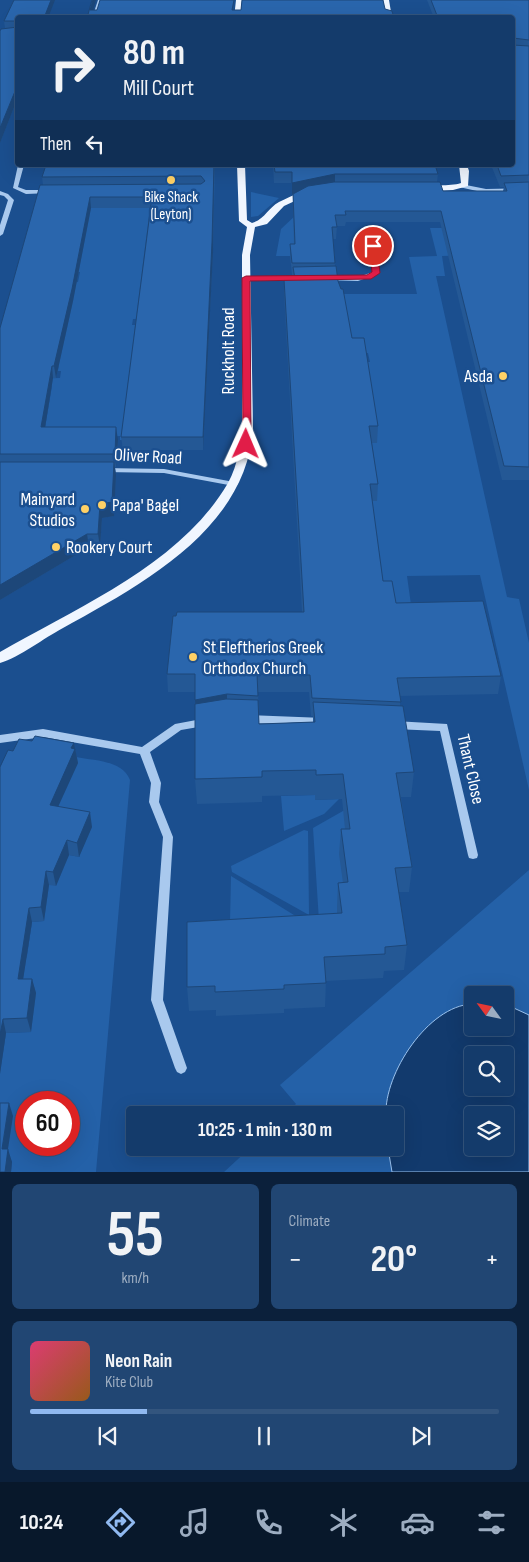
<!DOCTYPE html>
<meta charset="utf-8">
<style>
:root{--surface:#143b6b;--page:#214673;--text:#f1f3f6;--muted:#9dadc1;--line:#33557e;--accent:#90b9f0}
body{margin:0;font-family:"Sofia Sans Condensed",sans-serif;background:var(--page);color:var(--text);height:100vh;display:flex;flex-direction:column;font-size:19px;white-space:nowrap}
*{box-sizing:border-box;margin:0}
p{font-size:16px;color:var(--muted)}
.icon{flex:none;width:28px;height:28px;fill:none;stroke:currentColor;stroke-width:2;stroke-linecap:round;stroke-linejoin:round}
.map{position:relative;height:1172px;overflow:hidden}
.drawer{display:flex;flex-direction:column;gap:12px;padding:12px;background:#0b203b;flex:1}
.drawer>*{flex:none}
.top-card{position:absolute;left:15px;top:15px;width:500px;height:152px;border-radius:5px;box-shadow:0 5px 20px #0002,0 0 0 1px var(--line);background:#143b6b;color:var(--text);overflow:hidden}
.needle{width:32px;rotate:303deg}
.fabs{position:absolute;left:464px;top:986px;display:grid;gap:10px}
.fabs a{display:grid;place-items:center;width:50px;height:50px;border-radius:5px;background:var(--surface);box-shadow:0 5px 20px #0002,0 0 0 1px var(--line);font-size:25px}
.speed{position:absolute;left:15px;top:1091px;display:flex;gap:10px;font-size:25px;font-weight:700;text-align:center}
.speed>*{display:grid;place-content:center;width:65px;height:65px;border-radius:50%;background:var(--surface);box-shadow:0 5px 20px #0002,0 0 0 1px var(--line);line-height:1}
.speed .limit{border:8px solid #d22;background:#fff;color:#111}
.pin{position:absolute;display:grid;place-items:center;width:42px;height:42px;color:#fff;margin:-21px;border:2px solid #fff;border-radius:50%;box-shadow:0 1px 5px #0007}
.me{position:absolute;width:55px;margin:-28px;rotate:1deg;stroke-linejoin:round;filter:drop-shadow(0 0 4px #0008)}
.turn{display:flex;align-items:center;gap:18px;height:105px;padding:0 25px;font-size:22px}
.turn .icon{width:65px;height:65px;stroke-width:2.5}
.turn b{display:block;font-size:35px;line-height:42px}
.then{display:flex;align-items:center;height:48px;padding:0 25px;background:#0003;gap:10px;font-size:19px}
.big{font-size:38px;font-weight:700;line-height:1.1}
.drawer .card{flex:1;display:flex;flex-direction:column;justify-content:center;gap:8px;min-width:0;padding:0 18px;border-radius:8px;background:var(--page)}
.drawer .dial{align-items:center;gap:0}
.dial b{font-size:65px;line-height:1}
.song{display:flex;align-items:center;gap:15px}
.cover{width:60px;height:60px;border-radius:8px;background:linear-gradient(135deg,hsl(340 70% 55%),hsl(30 70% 35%))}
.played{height:5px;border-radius:2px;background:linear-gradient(90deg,var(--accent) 25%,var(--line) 25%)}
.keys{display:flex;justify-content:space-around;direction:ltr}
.heat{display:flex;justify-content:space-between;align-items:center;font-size:28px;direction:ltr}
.drawer .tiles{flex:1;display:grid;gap:12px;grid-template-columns:1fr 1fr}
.card:last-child{grid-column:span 2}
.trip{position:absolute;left:126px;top:1106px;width:278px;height:50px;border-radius:5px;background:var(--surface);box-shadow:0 5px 20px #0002,0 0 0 1px var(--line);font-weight:700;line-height:50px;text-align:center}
.tab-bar{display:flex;height:80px;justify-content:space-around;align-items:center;background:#08182b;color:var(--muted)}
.tab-bar .icon{width:35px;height:35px}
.tab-bar .on{color:var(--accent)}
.tab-bar b{font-size:22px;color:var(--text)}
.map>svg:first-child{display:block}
</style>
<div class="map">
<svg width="529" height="1172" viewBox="0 0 529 1172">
<rect width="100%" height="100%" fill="#1b4f8f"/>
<!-- green -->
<path fill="#2461a8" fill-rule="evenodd" d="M251,192l28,6 -21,18 -7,1z
M187,200l-12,118 -42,1 -1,6h15l-8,115h-19v-4l-77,4 9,-54 -27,-7 35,-1 1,-7h-3l9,-88 11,-1 2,-10h-16l18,-64h53l2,-7z
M297,214l-2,42h-19l5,-27z
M529,218v35l-87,3 3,20h-9l71,321 12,2 10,44v147l-49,-215 -73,1 5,36 -19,-1 -58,-110h42l-49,-58h49l-23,-81h16l-2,-9 -26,1 -30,-60h105l-8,-37 28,-1 -7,-28h28z
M76,757c19,4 46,3 54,23l-34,392h-85l1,-10 -12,-25v-66l6,-38 25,-1 -19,-39 15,-37 5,-34 12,-1 -17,-28 42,-38 11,2 -28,-37zM26,1102h43v43h-43z
M315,795l1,5 23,-1 -15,15 -40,17 -3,-35z
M350,807l5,100h-18l5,51 -23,-37 -6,-93z
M304,830l4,1 1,84 -77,-43 -1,-6z
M529,870v302h-305l26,-24h145v-33h-110l11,-11 -16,-19zM472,995h33v33h-33zM472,1055h33v33h-33zM472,1115h33v33h-33z
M231,876l79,49 -80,-3z"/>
<!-- water -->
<path fill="#123a6d" stroke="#9cc4f0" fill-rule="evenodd" d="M472,1004v24h33v-24l24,11v157h-137l-4,-24h7v-33h-9c-2,-41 42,-109 86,-111zM472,1055h33v33h-33zM472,1115h33v33h-33z"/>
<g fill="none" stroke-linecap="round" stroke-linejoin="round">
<!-- minor -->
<path fill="#a9c9ee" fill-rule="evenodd" d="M98,0h4l-6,18h-4z
M18,165h6l-6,22 8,3h22l2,1v2l-24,1 -13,-6z
M461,184l25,5 43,-1v4l-43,1 -27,-6v-2z
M0,191l8,3 6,6 -11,34 -3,2v-11l8,-25 -4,-4 -4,-1z
M373,244l3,2 2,28 -20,7 -33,-1 -1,-1 3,-2h31l15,-5 -3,-26z
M304,277l3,2 -1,1 -60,1 -3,-2 3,-2z
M102,468l62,1 70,13 4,2 -4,2 -70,-13 -59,-1 -4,-2z
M249,715l75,3 3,1 2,3 -2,3 -3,1 -75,-3 -3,-1 -2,-3 2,-3z
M207,718l3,1 2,3 -2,3 -29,5 -31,22 11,31 -2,19 14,35 -10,163 24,68 -2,4 -4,2 -4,-2 -2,-4 -24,-68 12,-163 -14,-35 2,-19 -11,-29 -97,-17 -43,6v-8l43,-6 99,18 33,-23z
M394,721l53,3 31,131 -1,3 -4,1 -4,-1 -1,-3 -28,-124 -46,-2 -3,-1 -2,-3 2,-3z"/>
<!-- major -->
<path fill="#f0f6ff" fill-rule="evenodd" d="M236,0h6l-2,18h-6z
M383,0h6l3,18h-6z
M237,165h8l2,55 5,3c13,-4 16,-15 27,-21 8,-4 26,-14 33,-9l-28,13 -17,18 -12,3 -5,28 3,173c-6,101 -112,157 -190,200 -19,10 -43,29 -63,35v-11c78,-45 181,-88 228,-169 10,-18 14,-43 14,-63v-165l5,-28 -8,-6z
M459,165h8l2,6 -1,15 -15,4 -28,2 -4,-2c10,-7 28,-3 40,-7z"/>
</g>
<!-- wall -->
<path fill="#245895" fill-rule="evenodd" d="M427,0h102v480h-27l-62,-258h-94l-1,4h-8l-1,13h-3l2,27 3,15 14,57 26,88 -1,17h-5l6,41 -1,17h-5l11,80 13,22 105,73 -3,18 -98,2v9l14,67 -3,25h-10l11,70 -3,25h-10l8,53 -3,25 -20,1 -1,7 -57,3 -1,26 -41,2v4l-68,3v-6l-27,1 -2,-24 150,-74v-6l1,-24h5l-4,-29 2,-25h4l-3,-30 -27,1v-5l-53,1v6l-65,2 -2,-25v-87h-27l-1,-18 135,-62 -18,-317v-16h9v-4h-1l-2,-19v-12h4l-1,-39v-11h-1v-11h-18l-1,-18h162l3,9 -1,8 6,9h60l1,-4h-4l-9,-22h21v-147h-78zM258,692h51l2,24h2v6l-54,2z
M18,18v79l-18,46v-112l5,-3 -1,-7z
M97,165v1l118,-1 -2,88 -10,197h-80l-2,-13 29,-229h-59l-18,93 -17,77h-3l-8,49 73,13 -2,27h-1l1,8 -2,41 -12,2 -2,29h-11l-89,53v-272l43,-143 -1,-8z
M32,741l42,2 4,20 -20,44 34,20 -13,30 -10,-2 -13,31 -7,-1 -5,36 -12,1 -9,57h9l4,14 -5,39 -25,1 -6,41 13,-323z"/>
<!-- shaded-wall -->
<path fill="#1d4779" d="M51,0h4l-7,18h-4z
M93,0h3l-5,18 -1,-8z
M18,84v13l-18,46v-15z
M214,165l-1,88 -10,197v-13z
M335,174v11l-43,9v-11z
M90,197l1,11 -18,93 -17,77 -2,-12z
M52,366l1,12 -10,62 -2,-13z
M116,427l2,13 -2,27 -1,-13z
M114,462l2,13 -2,41 -12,2 -2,29 -2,-13 2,-30z
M87,534l2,13 -89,53v-15z
M227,694v18l-31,6 -1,-18z
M74,743l4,20 -26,57 -2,-15 21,-57z
M90,812l2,15 -13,30 -2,-14z
M67,840l2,15 -13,31 -3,-14z
M46,871l3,14 -5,36 -3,-14z
M29,908l3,14 -11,71 -3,-14z
M32,979l4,14 -5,39 -4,-14z
M3,1019l3,14 -6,41v-39z
M9,1103l4,13 -7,46 -4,-13z
M8,1149l4,13 -1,10h-6z"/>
<!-- building -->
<path fill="#2a66ad" stroke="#1d4779" d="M14,0h37l-7,18h-26v3h-14z
M92,0h1l-3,10h7l3,-10h134l-2,10h9l1,-10h141l2,9 7,2 2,7h-307z
M431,0h98v40l-16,-2 -1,4v-24h-74z
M18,27v57l-18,44v-97l1,-2z
M512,45l17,1v129l-28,1 -4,-11h15z
M46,165h48v1l120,-1 -2,77 -9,195h-82l31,-240h-62l-18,92 -18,77h-2l-11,61h75l-1,27h-115v-126l40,-143 161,-1 4,-3 -4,-5 -159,1z
M274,165h161l3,9h-103l-43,9v-11h-17z
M334,182h106l3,9h64l-3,-8 25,-1v285l-25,-1 -63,-255h-96l1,4h-11l2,12h-5l3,36h-43l-2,-19h5l-2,-50 15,-8z
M336,266l2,15 3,8h2l9,49h12l14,88h-9l9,58h-8l13,97h9l4,22 87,-2 18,75 -104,2 4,24 -89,-4 -2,-23 -53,-1 1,22 -31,-2 -32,6v-26h-28l6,-58h3l1,-4h127l-20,-333h11l-2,-12z
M0,462h114l-2,40 -12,2 -2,30h-11l-87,51z
M226,699l32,1 1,24 56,-2 -2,-20 90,4 11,66 -18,1 16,94 -17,1 12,77 -22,2v7l-61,3 2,26 -42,2v4l-69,3v-6l-28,1v-65l155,-9 -4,-30 10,-1 -7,-53h9l-7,-55 -27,1v-5l-54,1v6l-67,2v-75z
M35,736l39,7 -3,5 4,1 -25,56 40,7 -13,31 -10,-3 -14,32 -7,-1 -5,36 -12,1 -11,71h14l-5,39 -24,1 -3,16v-268l8,-17 5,1 6,-12 13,2z
M0,1103h9l-7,46h6l-3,23h-5z"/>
<!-- route -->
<path fill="#e11d48" stroke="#92132f" d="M373,244l4,2 3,27 -9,6 -121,2 1,163 -8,2 -1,-168 4,-2 121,-1 5,-3 -3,-26z"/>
<!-- markers -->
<g fill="#ffd166" stroke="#1b4f8f" stroke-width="2">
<circle cx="171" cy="180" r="5"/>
<circle cx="503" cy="376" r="5"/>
<circle cx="102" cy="505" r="5"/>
<circle cx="85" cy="509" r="5"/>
<circle cx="56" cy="547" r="5"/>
<circle cx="193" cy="657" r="5"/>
</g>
<g text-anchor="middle" stroke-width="5" stroke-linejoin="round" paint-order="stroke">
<!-- far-poi labels -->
<g font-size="15" fill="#fff" stroke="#1b4f8f">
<text x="171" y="202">Bike Shack<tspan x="171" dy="17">(Leyton)</tspan></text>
</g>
<!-- street labels -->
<g font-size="18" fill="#fff" stroke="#1b4f8f">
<text transform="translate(228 351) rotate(-90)" y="6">Ruckholt Road</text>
<text transform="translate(148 456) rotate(3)" y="6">Oliver Road</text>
<text transform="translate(471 769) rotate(77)" y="6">Thant Close</text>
</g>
<!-- poi labels -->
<g font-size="18" fill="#fff" stroke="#1b4f8f" text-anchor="start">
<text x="493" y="382" text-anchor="end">Asda</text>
<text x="75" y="505" text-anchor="end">Mainyard<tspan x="75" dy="21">Studios</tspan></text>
<text x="112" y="511">Papa' Bagel</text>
<text x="66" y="553">Rookery Court</text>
<text x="203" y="653">St Eleftherios Greek<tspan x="203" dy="21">Orthodox Church</tspan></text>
</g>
</g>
</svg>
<div class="fabs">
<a><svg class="needle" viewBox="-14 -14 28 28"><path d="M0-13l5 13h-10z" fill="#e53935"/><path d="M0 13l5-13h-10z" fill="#9dadc1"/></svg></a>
<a><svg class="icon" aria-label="search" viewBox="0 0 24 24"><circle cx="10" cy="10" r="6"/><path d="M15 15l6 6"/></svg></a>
<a><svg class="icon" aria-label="layers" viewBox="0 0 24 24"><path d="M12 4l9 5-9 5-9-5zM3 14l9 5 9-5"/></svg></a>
</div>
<div class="speed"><div class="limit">60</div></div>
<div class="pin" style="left:373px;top:246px;background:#d93025"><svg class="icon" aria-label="arrive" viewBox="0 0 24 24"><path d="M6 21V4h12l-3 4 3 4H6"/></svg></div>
<svg class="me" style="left:246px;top:444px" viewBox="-20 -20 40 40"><path d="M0-17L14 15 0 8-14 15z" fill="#e11d48" stroke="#fff" stroke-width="4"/></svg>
<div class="trip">10:25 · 1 min · 130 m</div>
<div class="top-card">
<div class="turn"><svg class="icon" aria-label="right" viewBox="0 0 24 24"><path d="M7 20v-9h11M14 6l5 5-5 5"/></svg><div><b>80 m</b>Mill Court</div></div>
<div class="then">Then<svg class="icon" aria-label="left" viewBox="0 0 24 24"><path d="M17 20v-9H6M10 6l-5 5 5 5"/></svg></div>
</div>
</div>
<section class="drawer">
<div class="tiles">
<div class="card dial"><b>55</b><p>km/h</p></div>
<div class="card"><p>Climate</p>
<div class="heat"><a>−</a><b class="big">20°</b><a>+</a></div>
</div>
<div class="card">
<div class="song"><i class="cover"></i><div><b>Neon Rain</b><p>Kite Club</p></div></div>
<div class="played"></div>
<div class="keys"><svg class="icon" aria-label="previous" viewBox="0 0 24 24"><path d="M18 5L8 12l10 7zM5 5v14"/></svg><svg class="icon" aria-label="pause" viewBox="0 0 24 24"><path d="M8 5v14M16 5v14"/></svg><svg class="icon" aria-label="next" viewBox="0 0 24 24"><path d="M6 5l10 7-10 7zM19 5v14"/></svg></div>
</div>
</div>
</section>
<nav class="tab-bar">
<b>10:24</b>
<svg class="icon on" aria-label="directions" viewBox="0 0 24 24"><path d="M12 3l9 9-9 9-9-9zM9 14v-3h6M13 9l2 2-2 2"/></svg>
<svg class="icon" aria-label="music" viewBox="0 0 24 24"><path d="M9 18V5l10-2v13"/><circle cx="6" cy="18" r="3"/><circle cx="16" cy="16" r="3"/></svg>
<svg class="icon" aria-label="phone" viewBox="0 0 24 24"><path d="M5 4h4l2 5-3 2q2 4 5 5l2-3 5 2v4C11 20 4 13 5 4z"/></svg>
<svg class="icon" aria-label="climate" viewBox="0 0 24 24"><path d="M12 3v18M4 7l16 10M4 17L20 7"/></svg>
<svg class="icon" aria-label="car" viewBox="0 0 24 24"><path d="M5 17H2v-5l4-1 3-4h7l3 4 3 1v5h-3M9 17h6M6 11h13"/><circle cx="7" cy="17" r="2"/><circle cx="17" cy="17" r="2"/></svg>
<svg class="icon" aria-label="filters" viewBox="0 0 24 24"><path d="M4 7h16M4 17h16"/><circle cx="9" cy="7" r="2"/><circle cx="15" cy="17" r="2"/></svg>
</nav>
